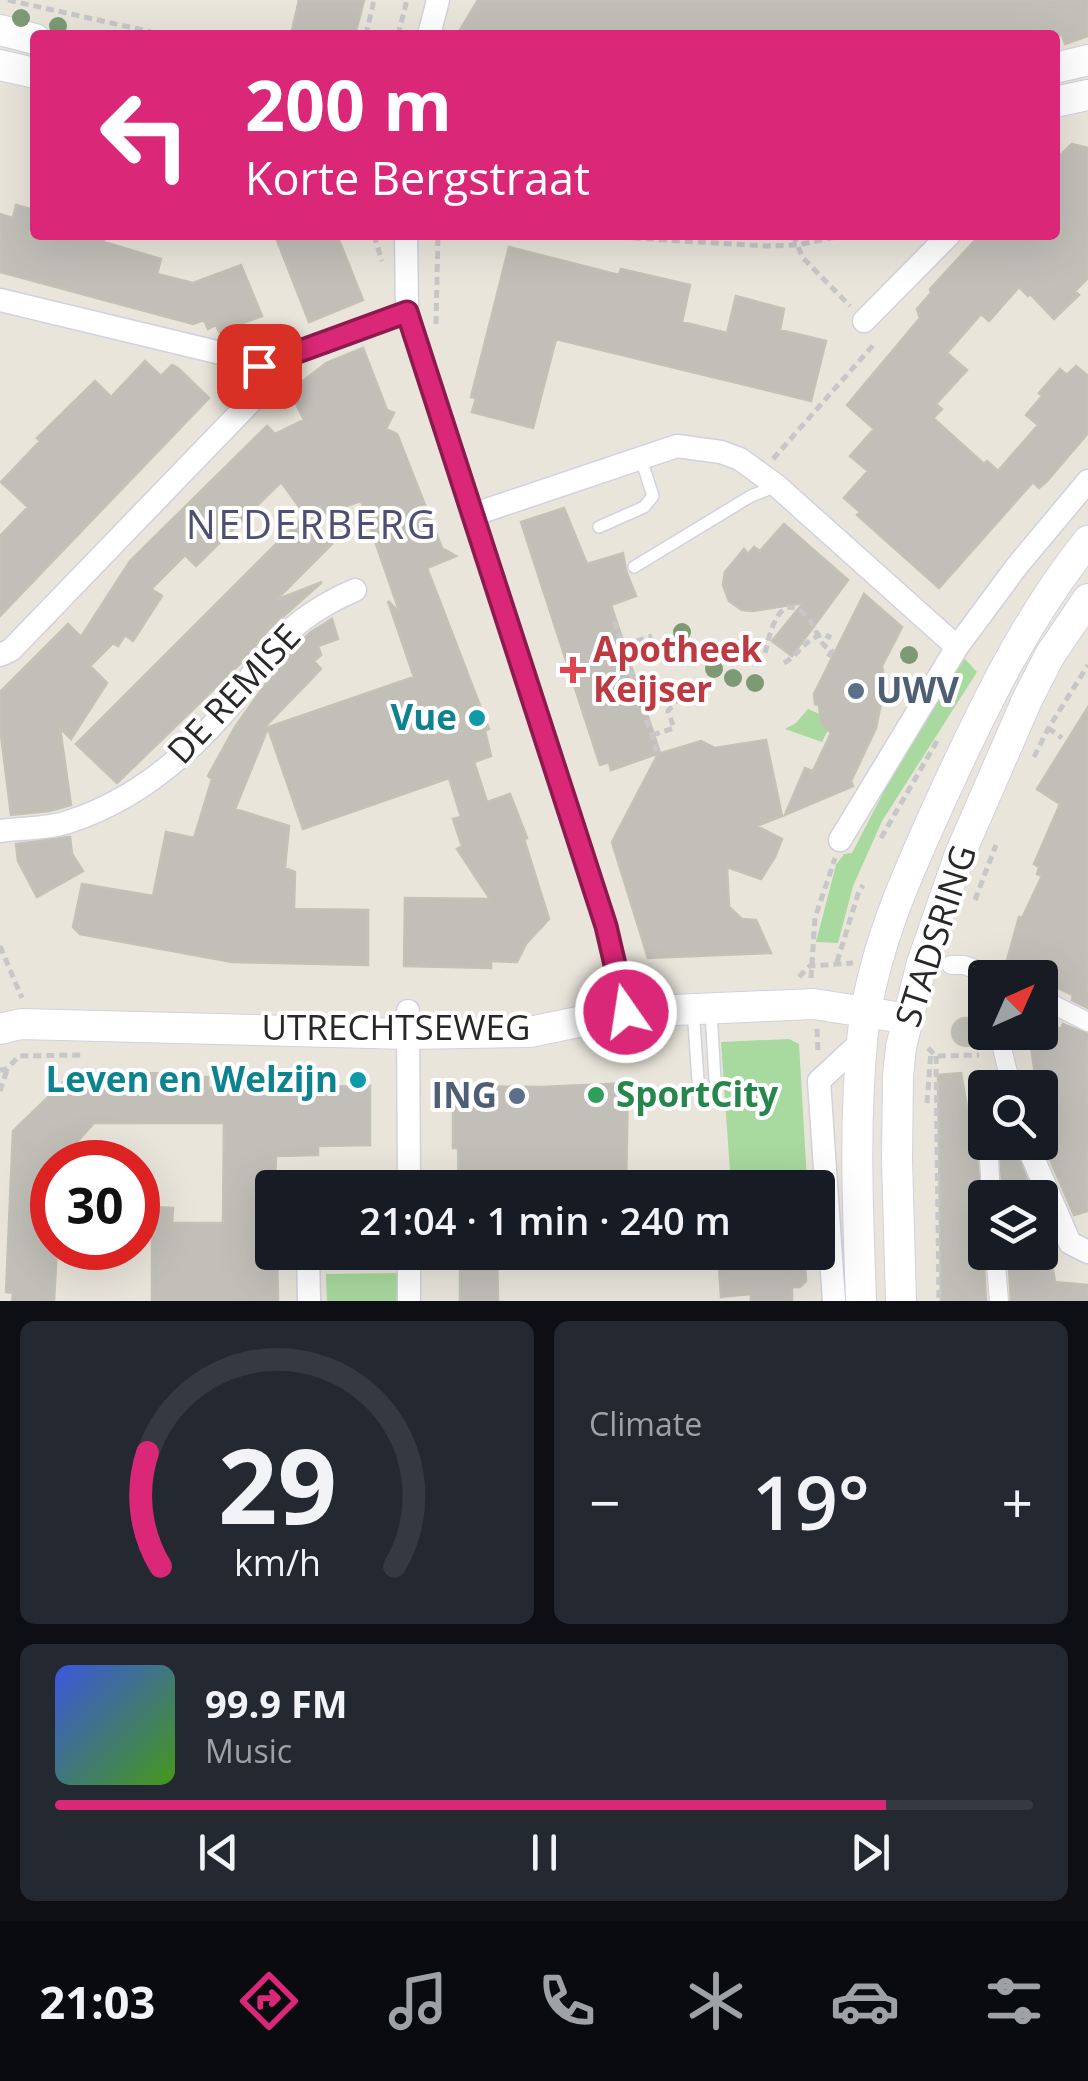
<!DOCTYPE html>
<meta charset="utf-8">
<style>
:root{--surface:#171b24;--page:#242831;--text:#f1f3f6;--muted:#9ea1a6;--line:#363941;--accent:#db2777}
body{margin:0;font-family:"Open Sans",sans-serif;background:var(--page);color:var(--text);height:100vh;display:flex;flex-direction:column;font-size:38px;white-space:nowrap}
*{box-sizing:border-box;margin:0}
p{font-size:32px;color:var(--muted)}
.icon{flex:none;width:55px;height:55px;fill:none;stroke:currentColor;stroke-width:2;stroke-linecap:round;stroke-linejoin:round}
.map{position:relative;height:1301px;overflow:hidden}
.side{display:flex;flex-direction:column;gap:20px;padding:20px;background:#0d0f14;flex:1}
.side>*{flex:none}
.guide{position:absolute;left:30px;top:30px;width:1030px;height:210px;border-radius:10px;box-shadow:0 10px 40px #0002;background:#db2777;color:#fff;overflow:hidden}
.needle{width:65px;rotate:45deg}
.buttons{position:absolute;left:968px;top:960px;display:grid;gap:20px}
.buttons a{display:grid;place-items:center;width:90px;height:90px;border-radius:10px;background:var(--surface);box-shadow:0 10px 40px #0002;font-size:50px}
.speed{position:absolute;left:30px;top:1140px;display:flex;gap:20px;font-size:50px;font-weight:700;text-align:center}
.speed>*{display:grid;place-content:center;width:130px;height:130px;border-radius:50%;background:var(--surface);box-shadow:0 10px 40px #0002;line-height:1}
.speed .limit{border:15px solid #d22;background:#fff;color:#111}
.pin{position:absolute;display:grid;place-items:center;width:85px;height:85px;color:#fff;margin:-42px;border-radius:20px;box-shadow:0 5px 15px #0006}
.me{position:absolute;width:110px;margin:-55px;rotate:347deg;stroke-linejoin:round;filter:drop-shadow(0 0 8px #0008)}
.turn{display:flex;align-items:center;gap:35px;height:210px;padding:0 50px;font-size:45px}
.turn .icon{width:130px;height:130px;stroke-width:2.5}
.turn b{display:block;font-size:70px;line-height:85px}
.big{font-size:75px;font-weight:600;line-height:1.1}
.side .card{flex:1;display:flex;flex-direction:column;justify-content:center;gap:15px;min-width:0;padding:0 35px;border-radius:15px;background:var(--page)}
.side .dial{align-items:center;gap:0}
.dial svg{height:260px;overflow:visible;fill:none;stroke:var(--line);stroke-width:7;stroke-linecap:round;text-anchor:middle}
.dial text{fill:var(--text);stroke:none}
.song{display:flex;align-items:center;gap:30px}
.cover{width:120px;height:120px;border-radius:15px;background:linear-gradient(135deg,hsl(230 70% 55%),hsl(100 70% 35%))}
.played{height:10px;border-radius:5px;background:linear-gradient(90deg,var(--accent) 85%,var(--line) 85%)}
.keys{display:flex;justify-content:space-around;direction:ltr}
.heat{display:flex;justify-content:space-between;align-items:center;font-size:55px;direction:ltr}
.side .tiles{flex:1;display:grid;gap:20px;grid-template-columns:1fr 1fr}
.card:last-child{grid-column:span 2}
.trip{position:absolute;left:255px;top:1170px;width:580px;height:100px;border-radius:10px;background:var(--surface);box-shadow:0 10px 40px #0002;font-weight:600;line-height:100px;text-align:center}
.dock{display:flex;height:160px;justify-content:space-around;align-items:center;background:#090b0e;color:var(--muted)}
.dock .icon{width:70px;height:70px}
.dock .on{color:var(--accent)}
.dock b{font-size:45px;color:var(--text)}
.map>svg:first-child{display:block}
</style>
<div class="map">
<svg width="1088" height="1301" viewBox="0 0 1088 1301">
<rect width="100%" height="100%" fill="#e9e5db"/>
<!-- green -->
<path fill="#a8d99e" d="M964,658l13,14 -95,149 -29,65 -15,57 -22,-1 20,-77 8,-11 8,-1 53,-102z
M808,709l25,11 -11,22 -37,-13 11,-6z
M789,1039l10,5 8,137 -76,5 -10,-144z
M397,1273l1,28h-71l-1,-27z"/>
<!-- building -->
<path fill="#c1bfb8" stroke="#c4c1b5" stroke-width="2.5" d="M299,0h65l-9,35h-64z
M478,0h610v36l-23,8 -3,-9h-605z
M1072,144l16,4v130l-13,13 4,4 -25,24 -24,-25 -2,2 -9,-9 -30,34 -8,-7 -34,39 20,17 -31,34 6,5 -9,9 51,46 3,-3 11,10 40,-46 -12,-10 16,-19 -3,-3 21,-24 7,6 9,-9 12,10v57l-41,48 -8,7 -6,-6 -94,106 -82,-73 3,-3 -16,-14 24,-27 -18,-15 24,-27 -27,-24 73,-87 -3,-9 14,-16 -1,-4 50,-54h75v-75z
M16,205l18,5 -6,25h78l-2,7 57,17 -4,15 36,9 48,-18 21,51 -43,16 -3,-7 -8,4 -4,-9 -11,4 -193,-52v-58l13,4z
M275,235h62l26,65 -54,22z
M509,247l110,28 2,-6 69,16 -8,37 45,11 9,-37 48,13 -4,21 46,11 -15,60 -255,-62 -23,89 -61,-16 4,-14 -5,-1z
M363,348l24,62 7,3 -8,16 11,5 45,114 14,8 -29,12 62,161 -4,2 6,25 -17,6 13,40 23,-8 17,44 -3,1 25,80 -23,25 -9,18 -26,-1v7l-87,-2 1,-68 85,1 -33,-50 5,-3 -9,-27 8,-2 -12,-39 -146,51 -35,-101 -33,81 54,17 -4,42 10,4 -1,37 74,1v55l-136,-3 -152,-28 -7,-7 9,-43 71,12 13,-64 28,6 18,-59 -4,-3 27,-49 51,-72 25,-23 21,-13 6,20 -20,7 3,9 -7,6 7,8 -58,60 151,-52 -26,-76 12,12 -39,-112 -53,18 -27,-37 -85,84 -11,-11 -34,34 11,7 -29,45 -8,-6 -7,11 -5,-3 -23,23 17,17 -36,56 -11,-11 11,77 -22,6 -38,4 -11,-88v-35l68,-68 13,13 49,-76 137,-135 8,8 29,-14 -14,-29 36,-28z
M145,361l16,15 11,-11 6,3 31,30 -209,218v-80l28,-29 -27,-25 39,-41 -3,-3 58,-57 16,16z
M564,508l23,56 36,-11 3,18 10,25 -25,9 49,148 -49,17 -2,-8 -9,3 -79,-243z
M304,516l28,28 -56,56 46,-18 -53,47 -25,31 -127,123 -41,-39z
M784,524l64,56 -56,76 -20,-15 31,-38 -51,8 -10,-1 -13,-9 -6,-16 2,-13 19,-23 4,5 6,-7 6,4z
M864,594l38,33 -20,39 3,17 -9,45 -25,53 2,5 -68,29 20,-47 8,3 18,-38 -10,-10 -2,-18 -4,-1 -1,-10z
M1088,707v301l-16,-8 1,-5 -67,-31 13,-47 3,1 20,-42 -5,-2 2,-7 -5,-3 26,-60 -23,-15z
M766,740l16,76 -25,10 25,13 -7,18 -14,22 -34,-12 2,40 13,12 14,1 15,33 -123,5 -36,-116 46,-88 43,-13 14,7z
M70,837l2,17 11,17 -46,26 -19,-36 -2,-17z
M952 1032a14 14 0 1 1 28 0a14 14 0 1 1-28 0Z
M1046,1023l15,6 2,-5 25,10v177l-14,4 -28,-65 -8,-8h17l-15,-15v-39h-3l-6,-41 5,-15h4v-7z
M74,1072l123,2v3h11v11l162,-2v59l-52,1v9l-42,1 -4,96h5l1,49h-126v-94l21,1 -1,15h51l1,-100h-130l-35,39h-7v86h5l-3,53h-42l1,-8 -7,-1 7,-161z
M961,1073l12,69h53l-9,13 17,43h-31l-3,-47 -6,-5 -13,1 -4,11 8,77 -2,18 3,48h-45l-3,-226z
M628,1083l-2,105h-167l-1,-40h-5v-62l89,1z
M460,1252h37l1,49h-38z
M718,1252h86l2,29 -6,6h-8v14h-41v-7l-30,3z
M1008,1252h42l5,30 33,3v16h-77z"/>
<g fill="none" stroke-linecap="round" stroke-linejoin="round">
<defs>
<path id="service" d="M599,527l45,-20 9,-11 -12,-37
M634,567l117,-71 26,-10
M693,1009l5,71
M711,1012l4,68
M319,1185l90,-2"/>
<path id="pedestrian" d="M951,965h13l36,13
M1040,998l48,24
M998,1032l14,56
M989,1157l2,41
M995,1252l4,49"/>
<path id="minor" d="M429,35l9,-35
M406,235l1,77 199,615 20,85
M0,300l254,61 5,5
M864,321l85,-86
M259,366l148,-54
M472,515l205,-69 44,6 19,7 37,27 180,161
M0,655l11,-5 250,-259 2,-14 -4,-11
M0,831c22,-3 47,-2 68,-9 66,-21 122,-68 165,-120 10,-12 17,-26 26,-38 26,-35 57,-57 96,-74
M840,840l117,-193 60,-81 71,-85
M408,1011l1,177
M1032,1156l38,87 18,9
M308,1252l1,49
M409,1301v-49
M834,1301l-15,-220 43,-40"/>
<path id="secondary" d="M0,30l35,9
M0,65l35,8
M1055,68l33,-8
M1055,102l33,-7
M0,1029l21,-5 387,10 122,-2 96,-20 188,-8 95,15
M861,1301c-3,-86 -7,-173 1,-259 8,-89 46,-170 83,-251 40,-87 82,-174 143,-250
M901,1301l-4,-142 1,-83 3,-29 21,-84 38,-109 67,-154 23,-45 38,-56"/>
</defs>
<!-- service casing -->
<use href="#service" stroke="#d1d1df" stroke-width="14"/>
<!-- pedestrian casing -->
<use href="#pedestrian" stroke="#d1d1df" stroke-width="20"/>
<!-- minor casing -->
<use href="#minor" stroke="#d1d1df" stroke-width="25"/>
<!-- secondary casing -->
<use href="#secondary" stroke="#d1d1df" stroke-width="32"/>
<!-- path -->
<path stroke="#c7c7c7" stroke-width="5" stroke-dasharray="8 5" stroke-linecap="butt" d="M8,0l157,35
M366,35l8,-35
M398,35l9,-35
M374,235l8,26
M581,235l185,11 31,-1 49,-10
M793,235l10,23 47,48
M436,324l2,-89
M773,459l102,-116
M614,621l43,131
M624,645l28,-9
M765,653c5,-19 14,-67 43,-35 11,12 8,25 24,33l-5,8
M784,663c16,-9 20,-24 40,-29l7,4
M1048,728l14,10
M652,735l22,-7 -6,-17 16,-18
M1034,757l14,-28 40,-64
M881,838l56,-97
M975,900l21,-55
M0,946l22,52
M837,962l21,-68 5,-9
M799,977l11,-11 43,-3
M811,978l4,-60 20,-60
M817,1029l1,24
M928,1048l8,8 43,-1
M936,1056l3,245
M0,1070l7,-1 12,-13 62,-1
M983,1083l2,29
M0,1091l7,-21
M927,1103l4,-53"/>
<!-- service -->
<use href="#service" stroke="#fff" stroke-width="11"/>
<!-- pedestrian -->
<use href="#pedestrian" stroke="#fff" stroke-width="18"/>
<!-- minor -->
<use href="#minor" stroke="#fff" stroke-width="22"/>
<!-- secondary -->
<use href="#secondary" stroke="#fff" stroke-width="30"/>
</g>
<!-- trees -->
<g fill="#7d9a75">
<circle cx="21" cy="18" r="9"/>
<circle cx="58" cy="26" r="9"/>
<circle cx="682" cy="632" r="9"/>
<circle cx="697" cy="652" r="9"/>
<circle cx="909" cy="655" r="9"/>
<circle cx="714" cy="669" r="9"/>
<circle cx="733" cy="678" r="9"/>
<circle cx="755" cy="683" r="9"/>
</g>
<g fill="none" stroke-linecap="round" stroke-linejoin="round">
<defs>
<path id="route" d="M259,366l148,-54 199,614 20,86"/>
</defs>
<!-- route casing -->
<use href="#route" stroke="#8e194d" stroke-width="25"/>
<!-- route -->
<use href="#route" stroke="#db2777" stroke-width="18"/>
</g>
<!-- markers -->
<path fill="#e0444e" stroke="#fff" stroke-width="4" d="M568 655h10v10h10v10h-10v10h-10v-10h-10v-10h10z"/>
<g fill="#5c6f8a" stroke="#fff" stroke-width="4">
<circle cx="856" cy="691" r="10"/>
<circle cx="517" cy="1096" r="10"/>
</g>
<g fill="#0f9aa8" stroke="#fff" stroke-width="4">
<circle cx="477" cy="718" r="10"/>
<circle cx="358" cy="1080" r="10"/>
</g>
<circle fill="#2e9e5b" stroke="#fff" stroke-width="4" cx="596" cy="1095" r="10"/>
<g text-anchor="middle" stroke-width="8" stroke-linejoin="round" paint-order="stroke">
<!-- health labels -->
<g font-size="35" font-weight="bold" fill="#be3a42" stroke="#fff" text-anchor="start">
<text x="593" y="662">Apotheek<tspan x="593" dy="40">Keijser</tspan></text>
</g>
<!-- service labels -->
<g font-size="35" font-weight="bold" fill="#4e5e75" stroke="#fff" text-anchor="start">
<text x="876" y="703">UWV</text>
<text x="497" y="1108" text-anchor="end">ING</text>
</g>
<!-- street labels -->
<g font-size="35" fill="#282828" stroke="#fff">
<text transform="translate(234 694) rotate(-47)" y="12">DE REMISE</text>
<text transform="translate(936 936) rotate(-72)" y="12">STADSRING</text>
<text x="396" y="1040">UTRECHTSEWEG</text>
</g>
<!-- culture labels -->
<g font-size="35" font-weight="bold" fill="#0d838f" stroke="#fff" text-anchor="end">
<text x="457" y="730">Vue</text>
<text x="338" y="1092">Leven en Welzijn</text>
</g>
<!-- leisure labels -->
<g font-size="35" font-weight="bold" fill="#27864d" stroke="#fff" text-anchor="start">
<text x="616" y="1107">SportCity</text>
</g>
<!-- quarter labels -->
<g font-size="40" letter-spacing="2.5" fill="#4e4f73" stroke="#fff">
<text x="312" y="539">NEDERBERG</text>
</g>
</g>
</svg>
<div class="buttons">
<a><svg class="needle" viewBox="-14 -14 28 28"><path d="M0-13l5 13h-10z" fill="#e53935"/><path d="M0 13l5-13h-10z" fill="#9ea1a6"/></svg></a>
<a><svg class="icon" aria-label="search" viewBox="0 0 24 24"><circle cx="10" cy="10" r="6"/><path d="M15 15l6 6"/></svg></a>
<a><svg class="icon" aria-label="layers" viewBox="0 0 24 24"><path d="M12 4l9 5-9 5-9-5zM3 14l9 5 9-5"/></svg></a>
</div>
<div class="speed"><div class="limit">30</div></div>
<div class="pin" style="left:259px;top:366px;background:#d93025"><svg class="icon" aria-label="arrive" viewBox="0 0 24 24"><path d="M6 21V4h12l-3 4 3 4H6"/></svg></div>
<svg class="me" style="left:626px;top:1012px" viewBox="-20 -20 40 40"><circle r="17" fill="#db2777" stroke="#fff" stroke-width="3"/><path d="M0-11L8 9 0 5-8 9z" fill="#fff"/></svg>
<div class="trip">21:04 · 1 min · 240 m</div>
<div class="guide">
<div class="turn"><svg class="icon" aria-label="left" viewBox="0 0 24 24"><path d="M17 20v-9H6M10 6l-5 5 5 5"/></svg><div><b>200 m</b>Korte Bergstraat</div></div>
</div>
</div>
<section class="side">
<div class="tiles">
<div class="card dial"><svg viewBox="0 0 100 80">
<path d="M14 69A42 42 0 1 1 86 69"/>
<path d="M14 69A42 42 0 0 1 10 34" stroke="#db2777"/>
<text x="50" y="56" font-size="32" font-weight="700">29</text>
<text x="50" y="72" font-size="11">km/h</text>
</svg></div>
<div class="card"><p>Climate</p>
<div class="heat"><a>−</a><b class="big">19°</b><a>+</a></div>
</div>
<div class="card">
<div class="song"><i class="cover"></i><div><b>99.9 FM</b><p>Music</p></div></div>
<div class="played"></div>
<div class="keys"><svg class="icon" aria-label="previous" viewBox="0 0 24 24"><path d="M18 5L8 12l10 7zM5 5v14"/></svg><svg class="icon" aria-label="pause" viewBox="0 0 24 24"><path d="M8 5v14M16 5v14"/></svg><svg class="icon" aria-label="next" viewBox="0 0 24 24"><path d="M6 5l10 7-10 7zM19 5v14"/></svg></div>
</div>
</div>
</section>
<nav class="dock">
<b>21:03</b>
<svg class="icon on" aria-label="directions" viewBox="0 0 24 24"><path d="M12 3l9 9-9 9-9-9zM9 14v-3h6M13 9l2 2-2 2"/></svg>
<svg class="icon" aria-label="music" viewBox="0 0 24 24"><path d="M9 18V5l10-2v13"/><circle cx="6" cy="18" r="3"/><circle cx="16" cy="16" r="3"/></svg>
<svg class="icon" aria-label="phone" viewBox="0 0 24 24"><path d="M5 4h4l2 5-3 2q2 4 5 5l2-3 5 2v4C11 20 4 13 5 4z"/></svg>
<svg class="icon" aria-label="climate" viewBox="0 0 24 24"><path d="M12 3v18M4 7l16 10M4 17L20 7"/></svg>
<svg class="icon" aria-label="car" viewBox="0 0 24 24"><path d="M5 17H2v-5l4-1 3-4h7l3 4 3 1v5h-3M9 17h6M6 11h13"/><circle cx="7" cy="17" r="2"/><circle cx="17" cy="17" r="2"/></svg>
<svg class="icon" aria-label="filters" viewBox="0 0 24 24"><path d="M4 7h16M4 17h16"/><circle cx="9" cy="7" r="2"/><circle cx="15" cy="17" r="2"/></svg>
</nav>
